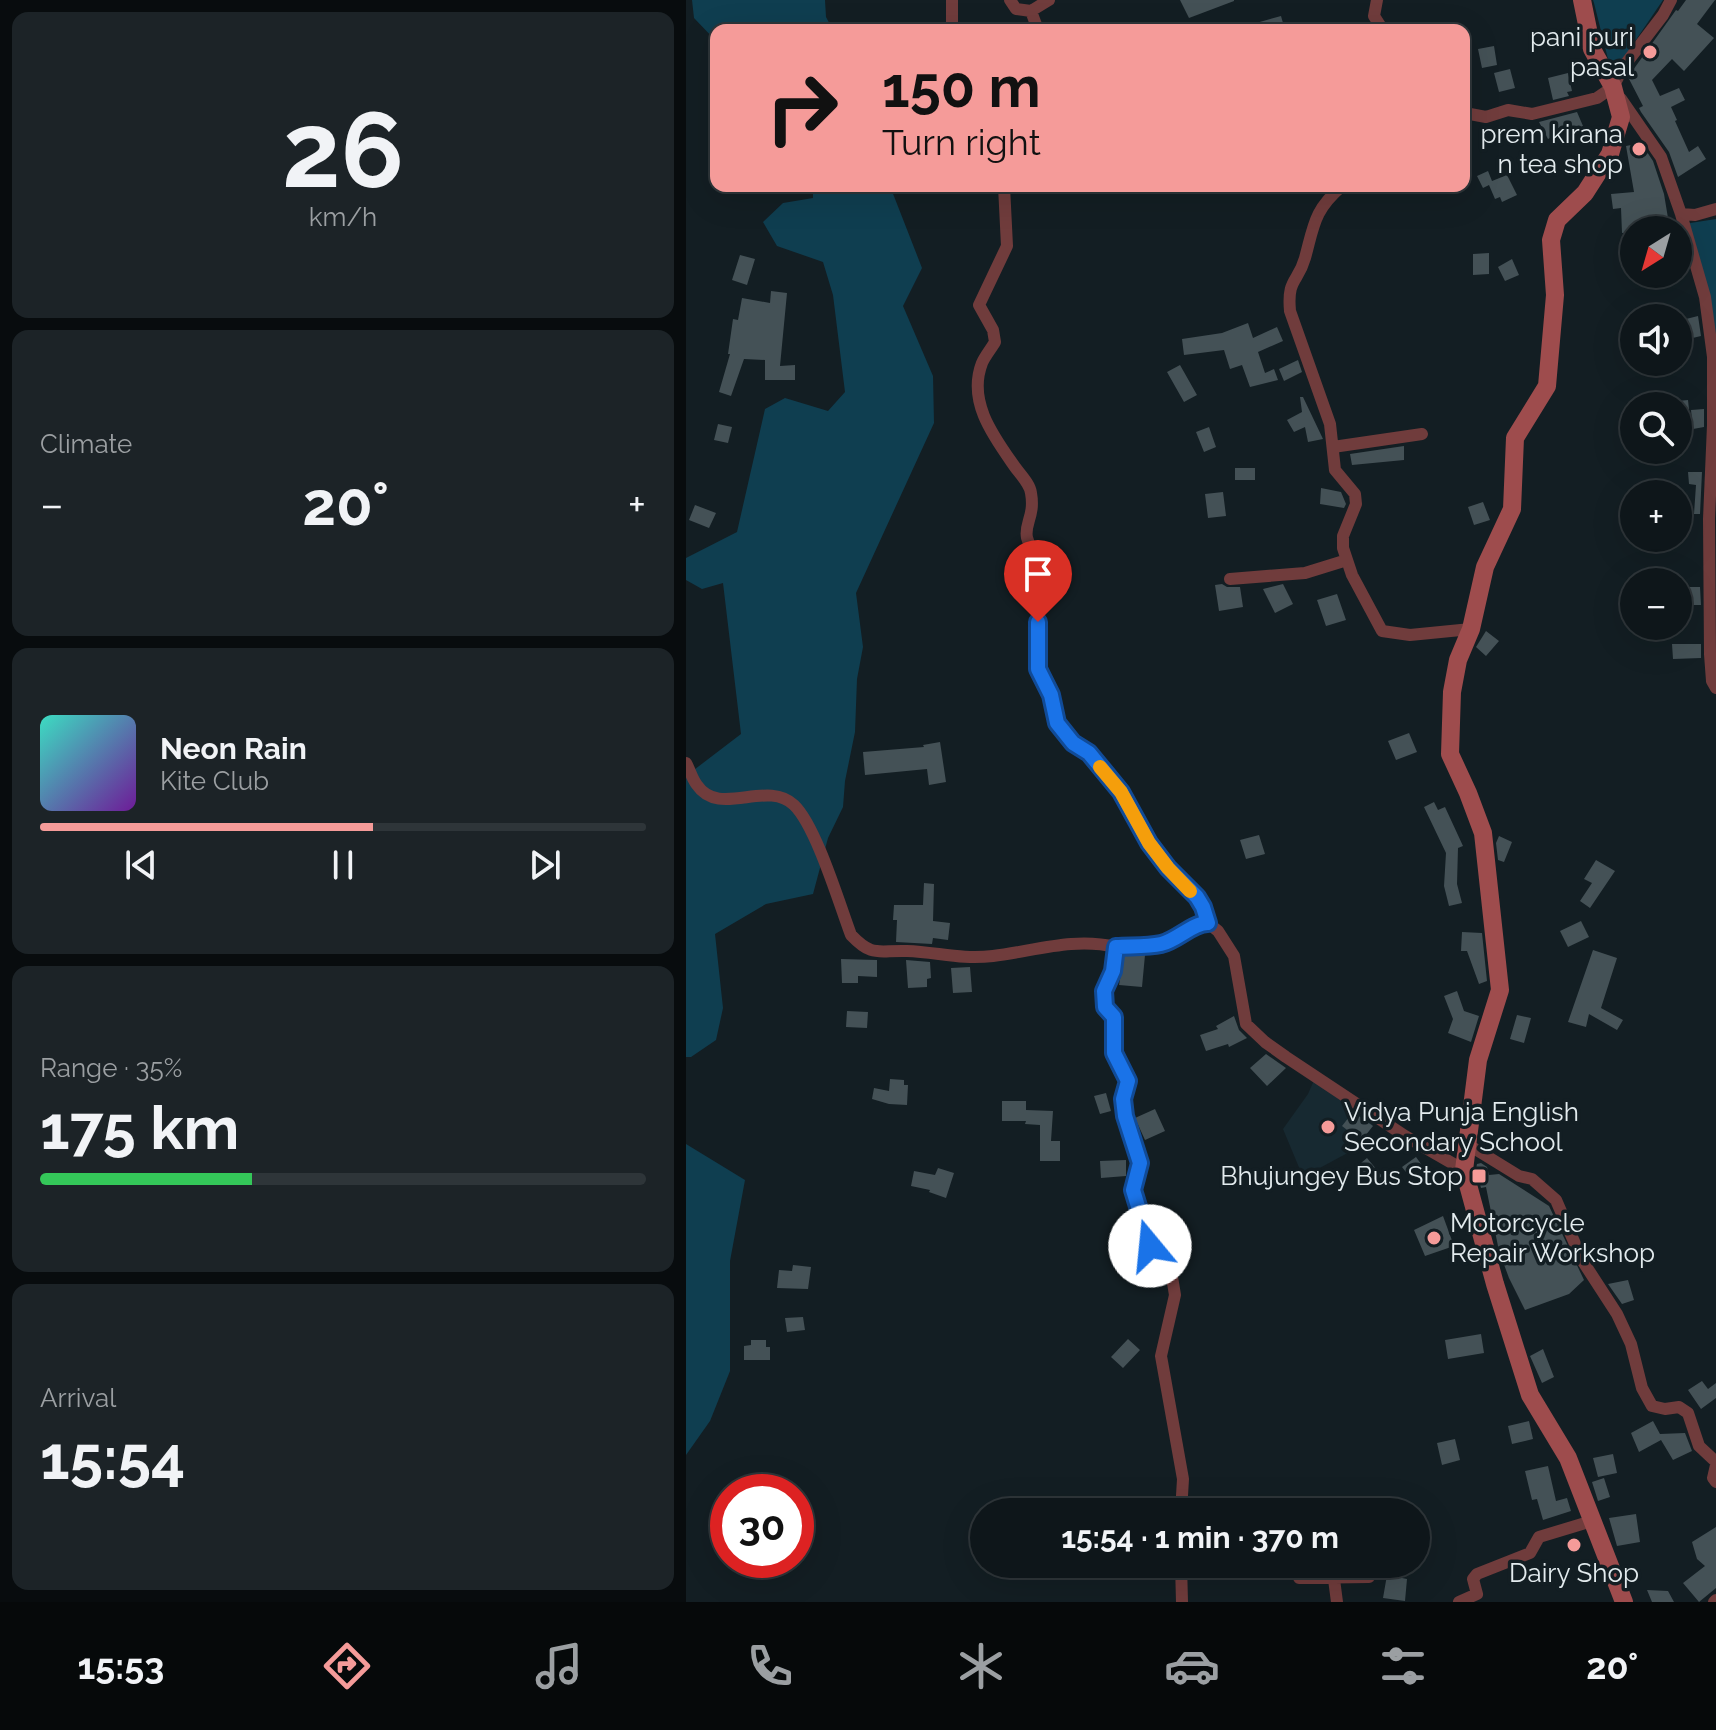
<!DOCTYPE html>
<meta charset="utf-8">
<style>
:root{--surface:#0e161a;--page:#1c2327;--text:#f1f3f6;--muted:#9b9fa2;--line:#2e3539;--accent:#f59b99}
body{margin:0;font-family:Raleway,sans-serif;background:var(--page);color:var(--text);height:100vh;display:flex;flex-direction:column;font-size:30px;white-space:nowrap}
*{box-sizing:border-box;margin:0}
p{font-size:26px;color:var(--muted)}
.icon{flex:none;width:44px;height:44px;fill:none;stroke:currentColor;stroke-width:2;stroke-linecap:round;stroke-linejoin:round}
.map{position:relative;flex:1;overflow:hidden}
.side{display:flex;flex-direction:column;gap:12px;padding:12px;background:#080c0e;width:686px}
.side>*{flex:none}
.hud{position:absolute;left:24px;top:24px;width:760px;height:168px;border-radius:16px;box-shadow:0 8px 32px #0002,0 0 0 2px var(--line);background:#f59b99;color:#111;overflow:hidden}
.needle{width:52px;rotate:217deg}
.fabs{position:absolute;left:934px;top:216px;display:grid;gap:16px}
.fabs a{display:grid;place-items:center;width:72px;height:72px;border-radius:50%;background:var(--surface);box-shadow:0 8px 32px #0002,0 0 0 2px var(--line);font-size:40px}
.speed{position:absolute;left:24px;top:1474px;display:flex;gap:16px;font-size:40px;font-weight:700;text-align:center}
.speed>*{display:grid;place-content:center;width:104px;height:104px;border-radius:50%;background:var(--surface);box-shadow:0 8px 32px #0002,0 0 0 2px var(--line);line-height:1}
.speed .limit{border:12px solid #d22;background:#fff;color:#111}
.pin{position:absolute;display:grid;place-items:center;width:68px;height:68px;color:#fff;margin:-82px -34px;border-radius:50% 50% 50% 0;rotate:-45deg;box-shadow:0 0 8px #0007}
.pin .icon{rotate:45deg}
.me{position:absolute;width:88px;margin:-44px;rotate:343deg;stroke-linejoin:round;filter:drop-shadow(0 0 6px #0008)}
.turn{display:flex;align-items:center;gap:28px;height:168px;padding:0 40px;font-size:36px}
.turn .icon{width:104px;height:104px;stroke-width:2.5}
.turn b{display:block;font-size:56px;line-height:68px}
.big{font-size:60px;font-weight:700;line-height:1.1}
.side .widget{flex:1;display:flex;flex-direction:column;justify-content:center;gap:12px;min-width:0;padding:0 28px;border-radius:16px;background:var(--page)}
.side .dial{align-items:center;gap:0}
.dial b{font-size:104px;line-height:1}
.song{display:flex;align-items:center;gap:24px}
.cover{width:96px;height:96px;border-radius:12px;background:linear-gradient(135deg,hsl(170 70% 55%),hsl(280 70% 35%))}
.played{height:8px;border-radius:4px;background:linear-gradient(90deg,var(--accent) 55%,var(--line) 55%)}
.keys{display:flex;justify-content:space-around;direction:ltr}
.heat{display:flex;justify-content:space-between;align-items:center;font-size:44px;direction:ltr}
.charge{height:12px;border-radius:6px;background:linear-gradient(90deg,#34c759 35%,var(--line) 0)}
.trip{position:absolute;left:284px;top:1498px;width:460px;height:80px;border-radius:40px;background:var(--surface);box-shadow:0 8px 32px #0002,0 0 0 2px var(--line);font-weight:700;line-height:80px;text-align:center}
.menu{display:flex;height:128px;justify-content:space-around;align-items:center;background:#06090a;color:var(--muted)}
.menu .icon{width:56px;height:56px}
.menu .current{color:var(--accent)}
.menu b{font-size:36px;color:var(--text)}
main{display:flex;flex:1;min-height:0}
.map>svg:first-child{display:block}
</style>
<main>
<section class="side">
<div class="widget dial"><b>26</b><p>km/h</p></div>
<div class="widget"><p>Climate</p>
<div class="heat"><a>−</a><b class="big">20°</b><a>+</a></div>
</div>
<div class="widget">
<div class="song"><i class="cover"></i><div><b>Neon Rain</b><p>Kite Club</p></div></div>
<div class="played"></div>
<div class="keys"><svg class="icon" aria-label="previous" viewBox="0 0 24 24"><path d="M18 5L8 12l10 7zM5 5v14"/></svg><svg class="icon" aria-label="pause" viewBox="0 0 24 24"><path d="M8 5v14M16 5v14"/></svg><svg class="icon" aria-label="next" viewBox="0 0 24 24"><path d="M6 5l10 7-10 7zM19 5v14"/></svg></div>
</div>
<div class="widget"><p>Range · 35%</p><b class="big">175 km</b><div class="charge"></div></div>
<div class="widget"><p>Arrival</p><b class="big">15:54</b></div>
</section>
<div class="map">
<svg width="1030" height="1602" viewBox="0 0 1030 1602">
<rect width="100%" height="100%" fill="#131e23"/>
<!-- built -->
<path fill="#172931" d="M629,1078l58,47 -18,24 -52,28 -20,-48 25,-35z"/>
<!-- green -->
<path fill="#0f3e50" d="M6,0h133l1,17 7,13h-117v11l-22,-23z
M907,0h70l-51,75 -18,-72z
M127,186h77l32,82 -19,38 30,70 1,47 -78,170 7,54 -6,32 -2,53 -10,49 -2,26 -15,31 -15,56 -47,10 -51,30 8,74 -7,32 -25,17h-5v-281l55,-42 -18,-151 -21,6 -16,-9v-22l51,-26 28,-123 20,-11 43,13 17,-19 -12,-97 -10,-33 -46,-16 -14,-24 20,-19 30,-5z
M1030,219v175l-3,-37 -29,-133z
M0,1144l59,36 -15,81v110l-20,50 -24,34z"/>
<!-- building -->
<path fill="#445156" d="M494,0h54v1l-45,17z
M1000,0h29l-18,24 17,14 -30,33 -12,-12 -20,21 8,16 19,-8 6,12 -14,7 6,13 -2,1 14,31 9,-6 8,13 -28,18 -9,-25 -28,-40 -2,-4 4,-2 -15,-29 48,-67 2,1z
M595,16l4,14h-43v-3z
M808,46l3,19 -15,3 -4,-19z
M824,69l5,19 -16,4 -5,-19z
M882,73l4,18 -5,1 2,4 -16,4 -5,-22z
M891,112l6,14 -12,6 -1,-4 -22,11 -9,-17z
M955,143l12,18 11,33 6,36h-36v2l-12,1 -1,-25 -8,1 -2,-15 23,-2 -8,-46z
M802,171l4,10 15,-6 10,20 -15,7 -2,-5 -5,2 -6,-14 -6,3 -6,-12z
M803,253v21l-16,1v-21z
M54,255l15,4 -8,26 -15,-5z
M826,259l7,16 -14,6 -7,-14z
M85,291l16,2 -7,73 15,-1v15h-30v-20l-21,-1 -13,37 -12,-4 11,-38h-2l5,-35 5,1 4,-22 28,5z
M1012,316l3,20 -17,4 -2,-8 -4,1v-12z
M562,323l5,15 24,-11 6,14 -25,11 7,21 9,-4 4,11 -28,7 -8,-22 -12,4 -6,-19 -40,5 -2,-16 40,-6z
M612,360l4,12 -18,9 -5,-12z
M494,365l17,30 -13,7 -17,-30z
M614,397h3l20,42 -15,3 -3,-15 -11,5 -7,-12 15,-8z
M1002,400l2,19 -12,2v-20z
M1018,409v18l-11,2 -2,-19z
M32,424l14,3 -4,16 -14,-3z
M523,427l7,20 -12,5 -8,-20z
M718,446v14l-52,5 -2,-11z
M549,468h20v12h-20z
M1002,472h14l-2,42h-6l2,-29 -7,-1z
M635,488l20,4 5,12 -2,4 -24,-4z
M537,492l3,24 -18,2 -3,-24z
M797,502l7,18 -16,5 -6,-18z
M9,505l21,8 -7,15 -20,-8z
M536,584l5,3h13l3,20 -24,4 -4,-26z
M597,584l10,20 -18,9 -12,-24z
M997,587h17l1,18h-17z
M651,594l9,26 -20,6 -9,-26z
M800,631l13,10 -13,15 -10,-9z
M986,644h29v14l-28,1z
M723,733l8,19 -21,8 -8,-19z
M254,742l6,40 -17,3 -2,-16 -62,6 -2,-23 61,-5 -1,-2z
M748,802l4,8 7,-3 18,39 -5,2 -1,36 5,19 -13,3 -5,-20 2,-33 -22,-46z
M573,835l6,19 -19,5 -6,-19z
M813,836l13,6 -8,20 -6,-2 -2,-17z
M910,860l19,11 -25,37 -10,-7 12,-18 -8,-4z
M238,883l10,1 -1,37 17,2 -2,17 -15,-2 -1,6 -36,-2 1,-22h-4l1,-15h29z
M895,921l8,16 -21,10 -8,-16z
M776,932l20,1 5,48 -8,3 -12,-33h-6z
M907,950l24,8 -16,50 22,12 -6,10 -28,-16 -3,13 -18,-5z
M459,955l-3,32 -23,-2 5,-29z
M155,959l36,1v17l-19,-1v7h-16z
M220,960l24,2 1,16 -4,1v8l-19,1z
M284,967l2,25 -19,1 -2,-25z
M771,991l7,20 15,5 -8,26 -23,-9 5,-14 -9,-23z
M161,1011l21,1 -1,16 -21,-1z
M831,1015l14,3 -7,25 -14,-4z
M548,1016l5,14 8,8 -18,9 -1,-3 -22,7 -6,-16 18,-6 -2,-3z
M580,1054l20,14 -19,18 -17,-18z
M204,1079l14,1v5h4l-1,20 -18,-1 -17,-5 2,-11 15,3z
M420,1093l5,18 -11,3 -6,-18z
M316,1101h24v9l27,1 -2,30h9v20h-20v-36l-15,-1 1,-3h-24z
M469,1109l10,22 -20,9 -10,-22z
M667,1112l20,14 -12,15 -19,-15z
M730,1157l13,18 -13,10 -14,-18z
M681,1158l15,18 -13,10 -14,-18z
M440,1160v16l-25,2 -1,-17z
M795,1163l6,4 2,8 10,-1 50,32 35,74 -15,14 -44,16 -16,-32 -10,-27 -13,-64 -5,1 -5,-19 1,-5z
M252,1168l16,5 -8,25 -17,-6 1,-2 -19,-4 3,-15 21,4z
M757,1216l11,30 -29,10 -11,-26z
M489,1217l2,14 -16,3 -3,-14z
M107,1265l18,2 -3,22 -31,-1 2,-18 13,1z
M942,1280l6,20 -12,4 -14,-20z
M117,1317l2,13 -18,2 -2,-14z
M795,1334l3,19 -36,6 -3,-19z
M442,1339l12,11 -17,18 -12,-11z
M65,1340h15v7h4v13h-26v-14l7,-1z
M857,1349l11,28 -12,6 -12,-27z
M1016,1381l6,8 8,-6v15l-15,11 -13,-19z
M843,1421l4,18 -21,5 -4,-18z
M967,1421l7,13 25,-1 7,18 -19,9 -12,-20 -22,12 -8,-19z
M769,1439l5,21 -18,5 -5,-22z
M927,1454l4,19 -19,4 -5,-19z
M862,1466l8,35 11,-3 4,13 -28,9 -6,-21 -5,1 -7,-29z
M918,1478l6,19 -12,4 -6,-19z
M673,1497l34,2 -2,13h-32z
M950,1514l4,28 -23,4 -8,-28z
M1030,1527v61l-17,14 -16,-19 22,-17 -8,-7 -5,-17z
M591,1564h40v5h-19l-7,5 -12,2z
M701,1575l20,4 -2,22 -22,-3z
M961,1590l21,1 6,11h-22z"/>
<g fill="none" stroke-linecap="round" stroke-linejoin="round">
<!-- street -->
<path stroke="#703c3c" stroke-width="12" d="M266,0v30
M324,0l6,9 15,2 7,19
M691,0l-3,16 9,14
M345,11l18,-11
M935,99l40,58 20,57 24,83 8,60v68l-4,94 1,135 2,27 4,7
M778,110l6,4 16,3 22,-7 24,4 65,-16 16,-11 11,-21 39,-51 8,-15
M318,186l3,60 -28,59 14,25 2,12c-4,7 -10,14 -13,21 -15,39 12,74 33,104 5,7 15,17 16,26 6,34 -20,34 11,69l-4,27v80l13,26 6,28 16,20 16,10 32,39 28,51 19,25 29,29 6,10 5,16
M656,186c-28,24 -28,39 -37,72 -7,25 -18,20 -15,53l40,113 5,46 20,24 1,10 -13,32v12l9,27 30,56 28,4 61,-6
M995,214l14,1 21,-6
M647,447l89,-13
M544,579l75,-6 42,-13
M0,763c4,7 6,16 11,22 22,33 70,-6 97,20 22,21 45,98 57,130 22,23 27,15 56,16 30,1 54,9 86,5 42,-5 80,-19 123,-9l-3,24 -9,20 1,16 9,10v36l14,28 -5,18 2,17 15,47 -7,27 17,56 22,31 3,18 -14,61 22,123 -2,33
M430,947l44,-2 22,-9 18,-13h8l10,8 16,25 12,68 19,18 21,15 119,79 59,34
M781,1144l52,32 13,3 24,21 26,60 35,54 14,30 11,44 10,18 13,3 14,-2 9,6 11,33 17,16
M1030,1465l-3,13 3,4
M495,1564l1,38
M646,1564l5,38
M613,1578l70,-1
M773,1602l18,-8 -4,-15 4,-5 53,-21 9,-16 53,-16
M1028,1602l2,-2"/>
<!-- secondary -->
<path stroke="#9e4c4d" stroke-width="18" d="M896,0l10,49 21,38 8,30 -11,37 -25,39 -28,27 -6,20 4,55 -8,91 -32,52 -3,71 -27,58 -14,62 -13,31 -6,32 -2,62 18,39 15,40 17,157 -22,70 -14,110 31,114 35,111 38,63 56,144"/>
</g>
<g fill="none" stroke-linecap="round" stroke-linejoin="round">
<defs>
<path id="route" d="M352,622v47l13,26 6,28 16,20 16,10 32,39 28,51 19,25 29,29 6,10 5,16c-16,0 -30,17 -47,21 -14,3 -31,2 -45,3l-3,24 -9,20 1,16 9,10v36l14,28 -5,18 2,17 15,47 -7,27 17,56"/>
</defs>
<!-- route casing -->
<use href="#route" stroke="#114b97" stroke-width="20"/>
<!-- route -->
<use href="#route" stroke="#1a73e8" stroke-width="14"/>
<!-- slow -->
<path stroke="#f59e0b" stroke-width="14" d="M414,767l21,25 28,51 19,25 22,23"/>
</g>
<!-- markers -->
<g fill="#f59b99" stroke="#131e23" stroke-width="3">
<circle cx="964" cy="52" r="8"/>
<circle cx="953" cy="149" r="8"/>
<circle cx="642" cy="1127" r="8"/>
<rect x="785" y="1168" width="16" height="16" rx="4"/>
<circle cx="748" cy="1238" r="8"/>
<circle cx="888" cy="1545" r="8"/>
</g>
<g text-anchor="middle" stroke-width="7" stroke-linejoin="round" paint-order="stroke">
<!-- poi labels -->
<g font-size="26" fill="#e3ebee" stroke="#131e23" text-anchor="end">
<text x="948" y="46">pani puri<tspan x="948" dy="30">pasal</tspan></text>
<text x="937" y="143">prem kirana<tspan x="937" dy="30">n tea shop</tspan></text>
<text x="658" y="1121" text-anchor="start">Vidya Punja English<tspan x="658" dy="30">Secondary School</tspan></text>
<text x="777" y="1185">Bhujungey Bus Stop</text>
<text x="764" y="1232" text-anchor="start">Motorcycle<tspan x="764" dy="30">Repair Workshop</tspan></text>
<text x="888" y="1582" text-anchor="middle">Dairy Shop</text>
</g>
</g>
</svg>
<div class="fabs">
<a><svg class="needle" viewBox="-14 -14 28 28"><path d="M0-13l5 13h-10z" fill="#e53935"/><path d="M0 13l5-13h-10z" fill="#9b9fa2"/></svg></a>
<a><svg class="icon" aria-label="sound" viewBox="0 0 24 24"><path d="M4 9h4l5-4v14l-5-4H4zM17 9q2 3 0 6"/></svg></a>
<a><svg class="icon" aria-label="search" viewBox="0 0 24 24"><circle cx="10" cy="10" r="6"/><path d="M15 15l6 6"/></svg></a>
<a>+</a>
<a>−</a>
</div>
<div class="speed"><div class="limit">30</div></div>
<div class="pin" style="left:352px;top:622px;background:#d93025"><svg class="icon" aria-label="arrive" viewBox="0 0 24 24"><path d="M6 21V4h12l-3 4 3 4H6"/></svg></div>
<svg class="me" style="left:464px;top:1246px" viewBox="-20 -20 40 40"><circle r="19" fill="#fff"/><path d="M0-13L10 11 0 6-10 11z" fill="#1a73e8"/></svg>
<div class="trip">15:54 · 1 min · 370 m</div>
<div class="hud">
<div class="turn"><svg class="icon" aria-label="right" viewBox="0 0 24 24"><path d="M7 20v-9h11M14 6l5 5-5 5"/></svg><div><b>150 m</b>Turn right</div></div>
</div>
</div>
</main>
<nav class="menu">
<b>15:53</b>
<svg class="icon current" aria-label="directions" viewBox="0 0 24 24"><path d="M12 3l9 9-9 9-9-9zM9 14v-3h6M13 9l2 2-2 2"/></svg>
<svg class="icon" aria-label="music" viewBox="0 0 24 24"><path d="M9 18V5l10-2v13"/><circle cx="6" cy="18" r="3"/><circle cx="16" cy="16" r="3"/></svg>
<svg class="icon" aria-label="phone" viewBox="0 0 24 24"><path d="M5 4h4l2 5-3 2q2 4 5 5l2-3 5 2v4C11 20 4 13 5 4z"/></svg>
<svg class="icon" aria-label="climate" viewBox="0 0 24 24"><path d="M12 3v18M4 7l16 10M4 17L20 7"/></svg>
<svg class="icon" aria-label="car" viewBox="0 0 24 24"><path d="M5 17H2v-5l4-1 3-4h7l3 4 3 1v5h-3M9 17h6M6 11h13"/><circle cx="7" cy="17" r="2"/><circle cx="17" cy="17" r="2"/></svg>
<svg class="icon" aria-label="filters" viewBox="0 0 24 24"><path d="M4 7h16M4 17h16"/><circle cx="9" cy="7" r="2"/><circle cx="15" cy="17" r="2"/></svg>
<b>20°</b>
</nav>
